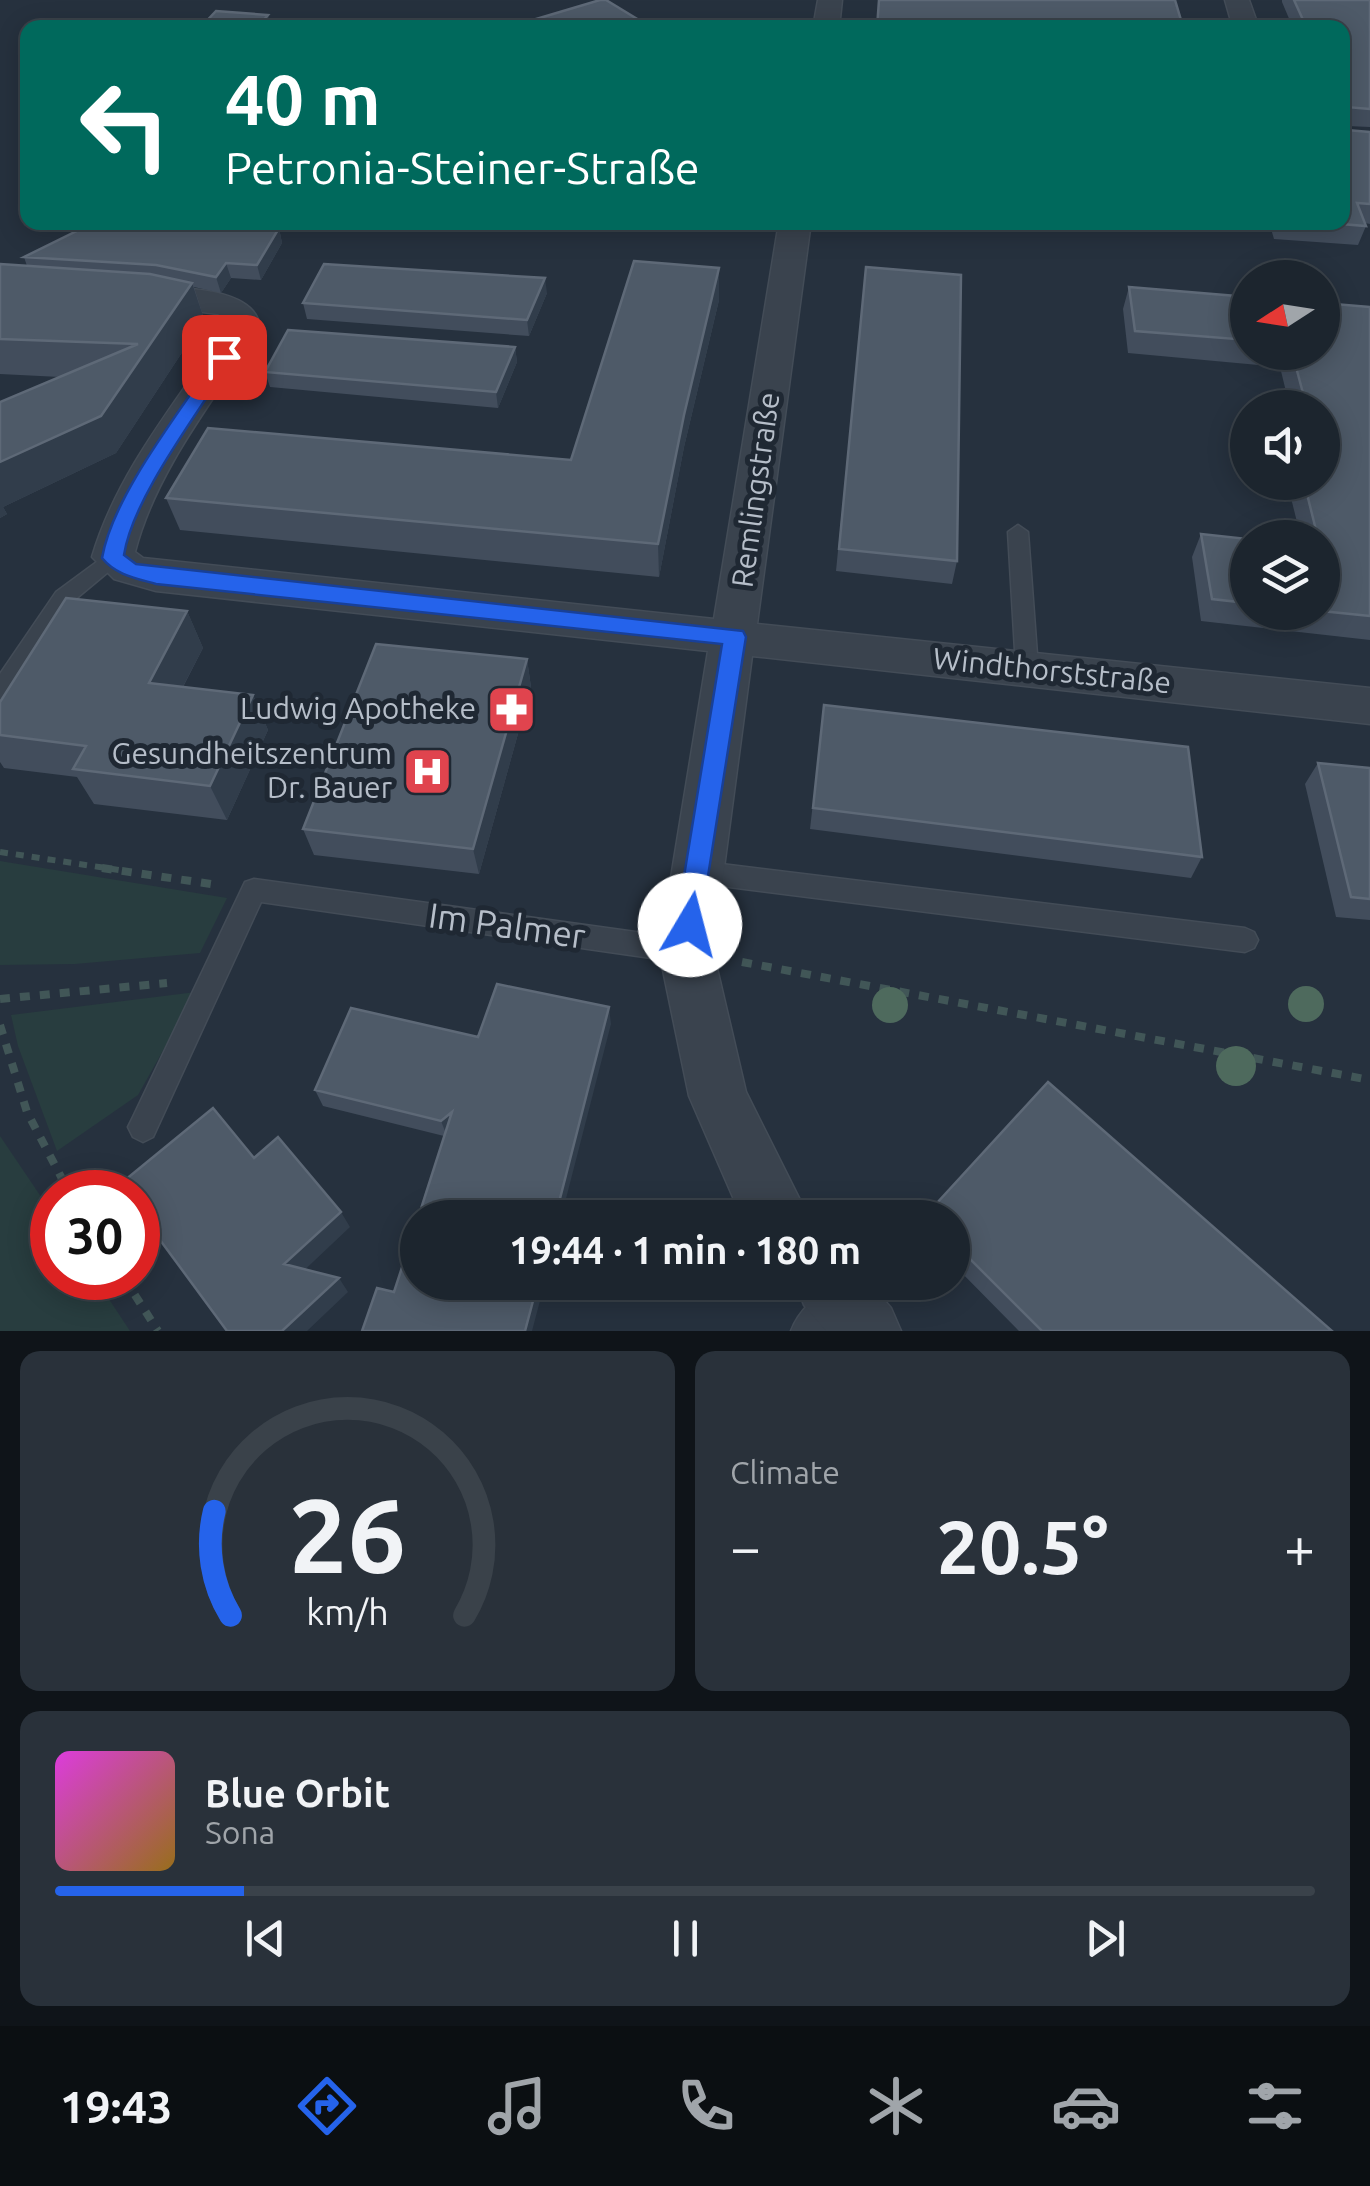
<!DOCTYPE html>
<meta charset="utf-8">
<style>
:root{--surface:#1c252e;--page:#29313a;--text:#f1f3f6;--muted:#a0a5aa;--line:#3a424a;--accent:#2563eb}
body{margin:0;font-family:Ubuntu,sans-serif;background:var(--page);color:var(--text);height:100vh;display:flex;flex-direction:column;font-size:38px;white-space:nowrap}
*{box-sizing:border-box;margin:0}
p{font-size:32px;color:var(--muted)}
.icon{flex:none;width:55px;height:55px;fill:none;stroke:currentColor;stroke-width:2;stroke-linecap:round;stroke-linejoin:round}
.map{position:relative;height:1331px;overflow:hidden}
.panel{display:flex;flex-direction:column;gap:20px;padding:20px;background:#0f1419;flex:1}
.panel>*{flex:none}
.guide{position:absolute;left:20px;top:20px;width:1330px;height:210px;border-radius:20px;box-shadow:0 5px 25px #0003,0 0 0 2px var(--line);background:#00695c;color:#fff;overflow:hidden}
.needle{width:65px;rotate:258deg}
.tools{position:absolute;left:1230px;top:260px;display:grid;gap:20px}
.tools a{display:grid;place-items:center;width:110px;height:110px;border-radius:50%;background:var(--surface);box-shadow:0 5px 25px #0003,0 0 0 2px var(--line);font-size:50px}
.speed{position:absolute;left:30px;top:1170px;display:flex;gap:20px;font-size:50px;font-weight:700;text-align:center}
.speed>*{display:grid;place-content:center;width:130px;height:130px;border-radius:50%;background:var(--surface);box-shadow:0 5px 25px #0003,0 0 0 2px var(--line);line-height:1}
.speed .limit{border:15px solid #d22;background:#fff;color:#111}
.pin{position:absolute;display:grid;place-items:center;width:85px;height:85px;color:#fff;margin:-42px;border-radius:20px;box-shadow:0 5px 15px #0006}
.me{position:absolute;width:110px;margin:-55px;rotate:8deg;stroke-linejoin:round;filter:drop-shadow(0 0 8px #0008)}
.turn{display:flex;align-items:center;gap:35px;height:210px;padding:0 40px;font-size:45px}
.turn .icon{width:130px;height:130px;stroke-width:2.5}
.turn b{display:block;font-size:70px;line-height:85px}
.big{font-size:75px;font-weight:700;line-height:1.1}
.panel .card{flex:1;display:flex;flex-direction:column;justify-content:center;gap:15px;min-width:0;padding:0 35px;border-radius:20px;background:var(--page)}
.panel .dial{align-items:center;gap:0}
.dial svg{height:260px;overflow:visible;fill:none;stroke:var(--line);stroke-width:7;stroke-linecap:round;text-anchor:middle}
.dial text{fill:var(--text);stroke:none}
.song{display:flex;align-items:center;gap:30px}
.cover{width:120px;height:120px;border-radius:15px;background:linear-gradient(135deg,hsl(300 70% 55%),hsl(40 70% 35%))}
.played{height:10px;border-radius:5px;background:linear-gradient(90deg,var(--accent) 15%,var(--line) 15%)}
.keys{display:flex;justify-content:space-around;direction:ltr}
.heat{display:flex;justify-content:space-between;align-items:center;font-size:55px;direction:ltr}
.panel .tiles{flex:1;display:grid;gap:20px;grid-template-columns:1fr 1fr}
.card:last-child{grid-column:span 2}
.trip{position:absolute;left:400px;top:1200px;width:570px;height:100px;border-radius:50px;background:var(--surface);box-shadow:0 5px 25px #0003,0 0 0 2px var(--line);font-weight:700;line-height:100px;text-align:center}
.tab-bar{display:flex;height:160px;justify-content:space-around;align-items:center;background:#0b0f12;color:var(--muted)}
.tab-bar .icon{width:70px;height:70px}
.tab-bar .current{color:var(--accent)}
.tab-bar b{font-size:45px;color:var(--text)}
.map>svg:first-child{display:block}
</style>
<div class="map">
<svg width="1370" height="1331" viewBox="0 0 1370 1331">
<rect width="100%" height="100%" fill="#26313e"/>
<!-- green -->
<path fill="#283d3f" d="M0,861l227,37 -27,55 -125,11 -75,1z
M196,992l-58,103 -81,56 -39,-105 -7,-31z
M0,1136l52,77v65h43l35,53h-130z"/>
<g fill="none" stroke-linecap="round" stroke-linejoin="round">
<defs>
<path id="lane" d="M1018,525l10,7 10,136 -3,6h-16l-3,-6 -8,-136z
M113,550l10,7 -3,5 -48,40 -64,96 -8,3v-27l56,-82z
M697,861l548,67 9,4 4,8 -4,8 -9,4 -548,-69 -9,-3 -4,-8 4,-8z
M254,879l432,60 9,3 4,9 -4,9 -9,3 -425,-61 -108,235 -10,5 -10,-5 -5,-10 5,-10 112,-235z
M836,1285l11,5 5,11 -5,11 -17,19h-39c7,-19 26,-38 45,-46z"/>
<path id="street" d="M818,0h24l-3,28h-26z
M1225,0h24l10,28h-26z
M779,222h32l-54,402 613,64v36l-618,-68 -39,295 33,141 63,126h-67l-53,-122 -30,-145 49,-300 -552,-60 -42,-12 -22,-22c25,-85 85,-156 134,-229l-1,-9 -7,-5 -93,-12 -5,-7 5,-7 12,-3c35,4 119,-1 123,43 -45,71 -104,142 -125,224l8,6 571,61z
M795,1282h74l22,26 10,23h-75l-22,-26z"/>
</defs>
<!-- lane casing -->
<use href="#lane" stroke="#434c57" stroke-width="3"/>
<!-- street casing -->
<use href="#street" stroke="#434c57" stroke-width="3"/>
<!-- path-far1 -->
<path stroke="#415657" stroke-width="6" stroke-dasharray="8 8" stroke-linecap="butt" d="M0,852l119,18"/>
<!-- path -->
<path stroke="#415657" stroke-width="8" stroke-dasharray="10 10" stroke-linecap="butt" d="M102,868l116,17
M742,962l628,118
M0,999l167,-16
M0,1025l27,87 42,80
M124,1278l34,53"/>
<!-- lane -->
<use href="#lane" fill="#3a434e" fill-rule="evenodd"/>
<!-- street -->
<use href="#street" fill="#3a434e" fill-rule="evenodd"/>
</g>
<!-- trees -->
<g fill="#4e6a5d">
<circle cx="1306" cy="1004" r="18"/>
<circle cx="890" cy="1005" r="18"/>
<circle cx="1236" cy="1066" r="20"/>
</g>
<!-- wall -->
<path fill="#424d5c" d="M1282,0h88v127l-23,-1v4l23,2v92l-5,-1 1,3 -8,19 -84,-6 -5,-17h73v-194h-49l-11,-26z
M279,228l3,15 -21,37 -30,-2 -10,15 -27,-6 10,32 -88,134 -113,54 4,7 -7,4v-116l60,-25 -60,-3v-110l27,2 -3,-9z
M866,267l91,294 -5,23 -116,-13z
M719,268v32l-35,147 -25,130 -479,-47 -14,-32 405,-38z
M1129,287l119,10v55h74l48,-45v333l-169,-19 -9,-64 9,-23 47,5v73h74v-74h-21l-14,-56h35v-74h-32l-10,-41 -152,-14 -5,-44z
M547,293l-18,43 -222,-17 -4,-16z
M515,347l2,15 -19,46 -228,-21 -5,-15z
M187,611l16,37 -20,39 70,8 15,35 -41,90 -133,-16 -17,-27 -73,-9 -4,-6v-60z
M527,659l4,28 -52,187 -165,-19 -11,-26z
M824,705l378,152 -11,21 -381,-49z
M1318,763l52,5v152l-34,-3 -31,-133z
M611,1024l-167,112 -121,-30 -8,-16 163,-53z
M1048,1082l284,249h-313l-67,-68v-45h-27z"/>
<!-- shaded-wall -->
<path fill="#313d4b" d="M268,15l2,7 -5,6h-8z
M279,228l3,15 -21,37 -4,-15z
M226,263l5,15 -10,15 -5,-16z
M719,268v32l-35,147 -25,130 -1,-33 26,-129z
M545,278l2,15 -18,43 -2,-16z
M192,283l12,36 -88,134 -113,54 4,7 -7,4v-56l101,-46z
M515,347l2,15 -19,46 -2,-16z
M187,611l16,37 -37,71 -17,-36z
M527,659l4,28 -52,187 -6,-25z
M253,695l15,35 -41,90 -17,-34z
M609,1007l2,17 -50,194h-6z
M452,1112l-5,24 -6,-15z
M341,1212l9,15 -55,52 -11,-15z
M339,1278l9,14 -41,39h-25z
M538,1282h7l-13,49h-7z"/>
<!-- building -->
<path fill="#4e5a68" stroke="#5e6977" stroke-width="2.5" d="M600,0h6l46,28h-146z
M879,0h296l6,20 14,1 2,7h-320z
M1294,0h76v109l-23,-2v23l23,2v72l-13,-1 9,23 -50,-4h26v-64h8l-8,-18v-112h-44l-3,-7 9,1z
M216,11l52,4 -11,13h-57z
M95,222h91l93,6 -22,37 -31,-2 -10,14 -60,-12 -132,-8z
M634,261l85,7 -35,147 -26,129 -492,-46 42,-70 363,32z
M0,264l150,10 42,9 -91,133 -101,46v-60l138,-58 -138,-5z
M324,264l221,14 -18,42 -224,-17z
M866,267l95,8 -4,286 -118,-12z
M1129,287l119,10v43l-113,-9z
M1322,303l48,4v309l-48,-5v-73h-4l-14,-56h18v-74h-15l-15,-56h30z
M288,330l227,17 -19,45 -231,-20z
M1201,534l47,5v64l-36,-4z
M66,598l121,13 -38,72 104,12 -43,91 -137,-17 13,-23 -86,-11v-33z
M376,644l151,15 -54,190 -170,-20z
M824,705l364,42 14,110 -389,-49z
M1318,763l52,5v131l-19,-2z
M497,984l112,23 -54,211h-137l34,-106 -11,9 -126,-31 36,-82 127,29z
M1048,1082l284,249h-290l-90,-90v-23h-23l-3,-3z
M213,1108l41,50 24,-21 63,75 -57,52 55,14 -57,53h-55l-89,-121v-18h-14l-5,-7z
M418,1218v64h120l-13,49h-163l15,-43 17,4z"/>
<!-- route -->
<path fill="#2563eb" stroke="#184099" stroke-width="2.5" d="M224,352l9,5c-32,53 -100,139 -109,198l12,9 607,67 3,6 -47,296 -9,4 -10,-4 -4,-8 46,-281 -566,-60c-21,-6 -40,-9 -54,-26 11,-63 78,-146 114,-201z"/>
<!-- icons -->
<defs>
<symbol id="pharmacy-square" viewBox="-11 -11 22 22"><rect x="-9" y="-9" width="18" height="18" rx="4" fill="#e0444e" stroke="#1f2833"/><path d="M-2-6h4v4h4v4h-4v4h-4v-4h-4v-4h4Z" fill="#fff"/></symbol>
<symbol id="hospital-square" viewBox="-11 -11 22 22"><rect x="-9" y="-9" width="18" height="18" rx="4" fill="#e0444e" stroke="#1f2833"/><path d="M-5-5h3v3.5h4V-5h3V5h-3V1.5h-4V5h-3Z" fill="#fff"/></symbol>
</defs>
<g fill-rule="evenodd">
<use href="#pharmacy-square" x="484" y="682" width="55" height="55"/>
<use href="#hospital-square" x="400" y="744" width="55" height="55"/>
</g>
<g text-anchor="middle" stroke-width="10" stroke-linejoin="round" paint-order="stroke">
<!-- street labels -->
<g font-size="30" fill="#b6bec9" stroke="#1f2833">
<text transform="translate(756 490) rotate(-82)" y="10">Remlingstraße</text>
<text transform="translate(1052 671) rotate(6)" y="10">Windthorststraße</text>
</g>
<!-- poi labels -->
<g font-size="30" fill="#b6bec9" stroke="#1f2833" text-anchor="end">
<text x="476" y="719">Ludwig Apotheke</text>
<text x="392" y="764">Gesundheitszentrum<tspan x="392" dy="34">Dr. Bauer</tspan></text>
</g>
<!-- near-street labels -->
<g font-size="35" fill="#b6bec9" stroke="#1f2833">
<text transform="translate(507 926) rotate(8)" y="12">Im Palmer</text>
</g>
</g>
</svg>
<div class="tools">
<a><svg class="needle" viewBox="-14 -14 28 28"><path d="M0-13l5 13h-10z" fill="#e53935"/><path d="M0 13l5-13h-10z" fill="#a0a5aa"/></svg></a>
<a><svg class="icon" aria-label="sound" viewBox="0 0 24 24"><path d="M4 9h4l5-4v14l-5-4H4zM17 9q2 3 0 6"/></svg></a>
<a><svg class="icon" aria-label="layers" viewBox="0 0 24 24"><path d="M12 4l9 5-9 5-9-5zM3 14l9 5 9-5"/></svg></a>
</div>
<div class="speed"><div class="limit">30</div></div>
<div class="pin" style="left:224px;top:357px;background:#d93025"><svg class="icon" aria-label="arrive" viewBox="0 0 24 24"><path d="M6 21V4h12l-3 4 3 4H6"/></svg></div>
<svg class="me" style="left:690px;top:925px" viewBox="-20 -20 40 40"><circle r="19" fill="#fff"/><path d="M0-13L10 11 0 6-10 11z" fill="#2563eb"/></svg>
<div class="trip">19:44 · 1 min · 180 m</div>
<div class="guide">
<div class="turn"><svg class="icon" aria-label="left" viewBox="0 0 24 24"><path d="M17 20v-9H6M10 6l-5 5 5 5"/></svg><div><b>40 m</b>Petronia-Steiner-Straße</div></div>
</div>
</div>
<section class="panel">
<div class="tiles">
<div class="card dial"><svg viewBox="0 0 100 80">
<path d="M14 69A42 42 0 1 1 86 69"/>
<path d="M14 69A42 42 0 0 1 9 37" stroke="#2563eb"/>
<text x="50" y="56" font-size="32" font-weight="700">26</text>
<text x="50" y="72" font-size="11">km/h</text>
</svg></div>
<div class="card"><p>Climate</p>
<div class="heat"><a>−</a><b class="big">20.5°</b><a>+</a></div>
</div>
<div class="card">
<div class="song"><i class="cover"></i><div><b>Blue Orbit</b><p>Sona</p></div></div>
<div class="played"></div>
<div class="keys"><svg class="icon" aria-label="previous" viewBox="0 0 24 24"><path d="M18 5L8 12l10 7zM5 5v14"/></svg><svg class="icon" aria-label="pause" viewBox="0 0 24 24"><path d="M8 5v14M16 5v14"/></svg><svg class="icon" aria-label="next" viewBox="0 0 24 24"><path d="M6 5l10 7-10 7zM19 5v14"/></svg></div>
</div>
</div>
</section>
<nav class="tab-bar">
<b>19:43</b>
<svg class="icon current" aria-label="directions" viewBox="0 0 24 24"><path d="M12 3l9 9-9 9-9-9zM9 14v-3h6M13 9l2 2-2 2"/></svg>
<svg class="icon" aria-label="music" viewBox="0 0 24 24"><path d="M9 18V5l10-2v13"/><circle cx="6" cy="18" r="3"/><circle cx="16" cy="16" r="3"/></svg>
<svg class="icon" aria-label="phone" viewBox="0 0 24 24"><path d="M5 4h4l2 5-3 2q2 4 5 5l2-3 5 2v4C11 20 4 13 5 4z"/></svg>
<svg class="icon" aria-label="climate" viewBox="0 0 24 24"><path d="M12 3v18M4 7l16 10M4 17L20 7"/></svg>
<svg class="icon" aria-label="car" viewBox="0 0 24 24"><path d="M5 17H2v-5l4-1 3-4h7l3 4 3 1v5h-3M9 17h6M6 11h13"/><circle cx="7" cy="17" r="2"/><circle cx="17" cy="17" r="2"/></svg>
<svg class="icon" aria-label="filters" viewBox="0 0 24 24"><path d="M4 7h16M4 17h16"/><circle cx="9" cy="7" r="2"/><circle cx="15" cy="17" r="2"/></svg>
</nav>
